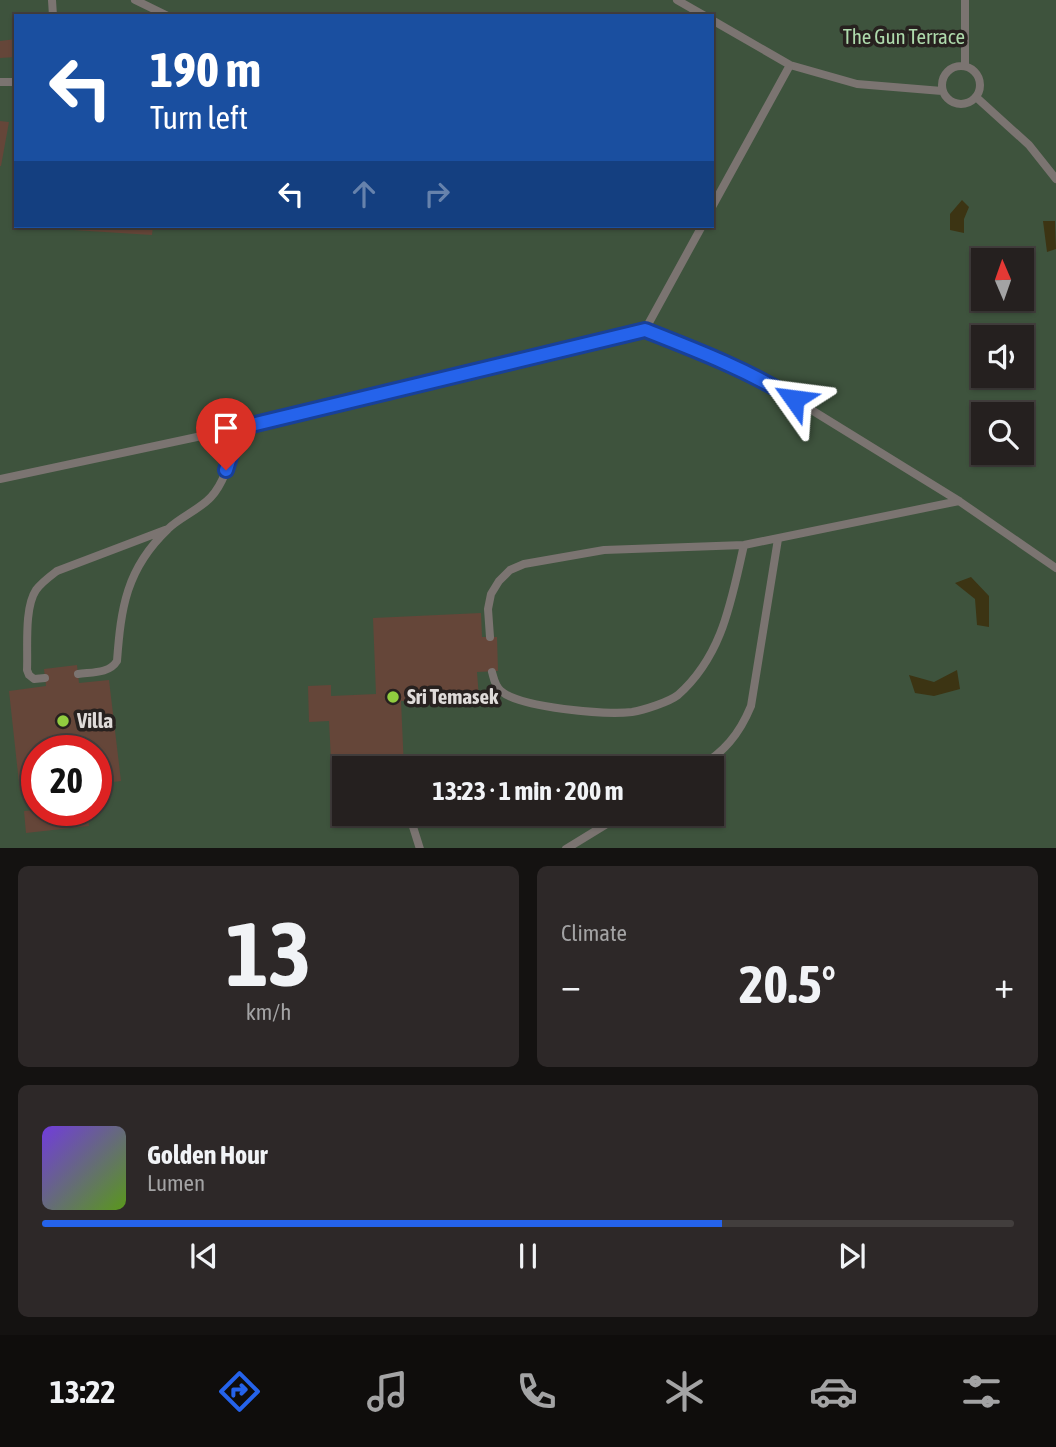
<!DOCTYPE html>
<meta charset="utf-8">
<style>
:root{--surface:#25201f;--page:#2d2828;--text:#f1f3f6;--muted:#a3a3a4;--line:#423e3d;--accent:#2563eb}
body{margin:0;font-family:"Asap Condensed",sans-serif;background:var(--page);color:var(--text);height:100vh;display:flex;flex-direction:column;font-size:26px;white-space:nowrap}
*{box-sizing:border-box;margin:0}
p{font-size:23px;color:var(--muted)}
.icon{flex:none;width:38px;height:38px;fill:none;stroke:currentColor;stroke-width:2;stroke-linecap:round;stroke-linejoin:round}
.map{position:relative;height:848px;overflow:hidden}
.side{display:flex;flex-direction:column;gap:18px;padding:18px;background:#141211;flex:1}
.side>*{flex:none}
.banner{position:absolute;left:14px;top:14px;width:700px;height:214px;border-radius:0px;box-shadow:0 2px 5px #0004,0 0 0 2px var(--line);background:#1a4fa0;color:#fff;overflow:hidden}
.needle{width:46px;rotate:358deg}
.fabs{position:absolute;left:971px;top:248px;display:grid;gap:14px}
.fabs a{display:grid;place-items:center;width:63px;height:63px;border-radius:0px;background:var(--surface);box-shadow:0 2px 5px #0004,0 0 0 2px var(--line);font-size:35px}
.speed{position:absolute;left:21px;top:735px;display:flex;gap:14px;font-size:35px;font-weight:700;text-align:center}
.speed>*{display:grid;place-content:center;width:91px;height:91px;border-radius:50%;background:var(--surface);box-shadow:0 2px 5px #0004,0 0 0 2px var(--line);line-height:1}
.speed .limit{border:10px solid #d22;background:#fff;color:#111}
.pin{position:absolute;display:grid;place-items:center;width:60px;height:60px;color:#fff;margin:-72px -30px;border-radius:50% 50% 50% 0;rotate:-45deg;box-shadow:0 0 7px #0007}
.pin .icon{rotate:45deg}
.me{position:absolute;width:77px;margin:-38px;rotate:301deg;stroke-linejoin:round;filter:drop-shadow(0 0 5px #0008)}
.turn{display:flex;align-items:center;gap:24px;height:147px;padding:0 21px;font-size:32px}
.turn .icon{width:91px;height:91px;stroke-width:2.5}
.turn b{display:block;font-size:49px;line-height:60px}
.lanes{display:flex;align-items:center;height:66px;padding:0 21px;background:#0003;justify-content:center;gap:35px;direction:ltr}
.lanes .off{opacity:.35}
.big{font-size:52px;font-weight:700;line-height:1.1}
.side .tile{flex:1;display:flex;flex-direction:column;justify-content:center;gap:10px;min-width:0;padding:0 24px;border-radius:10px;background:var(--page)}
.side .dial{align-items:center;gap:0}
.dial b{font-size:91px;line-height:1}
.song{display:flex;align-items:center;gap:21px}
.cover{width:84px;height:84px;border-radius:10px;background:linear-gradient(135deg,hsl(260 70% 55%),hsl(90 70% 35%))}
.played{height:7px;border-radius:4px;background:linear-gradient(90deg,var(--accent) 70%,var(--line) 70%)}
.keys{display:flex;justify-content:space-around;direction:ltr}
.heat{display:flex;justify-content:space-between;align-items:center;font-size:38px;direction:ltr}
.side .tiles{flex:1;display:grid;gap:18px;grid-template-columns:1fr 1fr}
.tile:last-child{grid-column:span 2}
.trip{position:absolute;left:332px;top:756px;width:392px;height:70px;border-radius:0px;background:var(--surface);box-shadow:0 2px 5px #0004,0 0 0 2px var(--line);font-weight:700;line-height:70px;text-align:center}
.tab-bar{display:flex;height:112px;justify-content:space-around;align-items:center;background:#0f0d0c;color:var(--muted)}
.tab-bar .icon{width:49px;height:49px}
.tab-bar .on{color:var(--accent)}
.tab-bar b{font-size:32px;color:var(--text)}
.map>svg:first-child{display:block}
</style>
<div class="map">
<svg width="1056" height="849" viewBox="0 0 1056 849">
<rect width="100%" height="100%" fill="#312b29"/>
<!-- green -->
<path fill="#3e533d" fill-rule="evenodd" d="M0,0h1056v848h-1056zM16,16h696v210h-696zM984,261h38v38h-38zM984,338h38v38h-38zM984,415h38v38h-38zM37,751h59v59h-59zM345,768h367v46h-367z"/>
<!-- sand -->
<path fill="#3c3413" d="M962,200l7,7 -5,12v14l-14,-3v-16z
M1043,221h12l1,28 -9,3z
M971,577l18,19v31l-12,-2 -2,-26 -20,-16z
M957,670l3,19 -26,7 -19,-3 -6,-18 25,7z"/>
<!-- building -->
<path fill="#654639" d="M16,39v18l-16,1v-17z
M0,121l9,1 -8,44h-1z
M57,226h96l-1,9 -95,-6z
M481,613l1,24h15l1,34 -21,1 2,26 -78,3 3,67h-59v10l-13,1 -3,-58 -20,1 -1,-36 23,-1v11l45,-2 -3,-76z
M77,665l2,18 30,-3 12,101 -25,3v-33h-59v39l-17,2 -11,-101 37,-5 -2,-17z
M37,810h50l2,16 -63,7 -2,-22z"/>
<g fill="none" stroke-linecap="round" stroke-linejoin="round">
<!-- service -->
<path stroke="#7b7471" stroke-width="8" d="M52,0l1,16
M135,0l33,16
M677,0l28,16
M712,20l78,45 67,19 85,7
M965,66v-66
M942 85a19 19 0 1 1 38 0a19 19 0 1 1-38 0Z
M0,82h16
M976,97l53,48 27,34
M712,207l78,-142
M645,330l57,-104
M0,479l239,-51 406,-98 50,19 76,36 188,116 97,67
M490,637l-2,-28 3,-15 8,-13 11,-11 14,-6 80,-14 140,-5 215,-44
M492,672c2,7 3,14 9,19 19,17 105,24 131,21 12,-2 37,-10 46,-17 45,-40 53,-94 66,-150
M78,674c13,-2 31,0 39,-13 4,-53 9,-92 51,-132 12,-12 31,-19 43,-32 16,-17 21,-47 28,-69
M45,678l-11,1 -5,-4 -2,-5c1,-22 -3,-62 9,-80 6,-8 13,-13 21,-19l108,-41
M698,768c26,-16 41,-33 53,-62l27,-167
M409,814l11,35
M566,849l57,-35"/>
</g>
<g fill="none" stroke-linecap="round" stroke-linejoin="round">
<defs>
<path id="route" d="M226,470l13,-42 406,-98c51,20 103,40 149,69"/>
</defs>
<!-- route casing -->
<use href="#route" stroke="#184099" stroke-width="18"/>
<!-- route -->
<use href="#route" stroke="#2563eb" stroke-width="12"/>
</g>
<!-- markers -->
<g fill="#91cd3f" stroke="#27211f" stroke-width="2.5">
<circle cx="393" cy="697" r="7"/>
<circle cx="63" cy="721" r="7"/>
</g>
<g text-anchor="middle" stroke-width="7" stroke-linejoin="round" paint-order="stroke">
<!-- park labels -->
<g font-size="21" fill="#aedaac" stroke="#27211f">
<text x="904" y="44">The Gun Terrace</text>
</g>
<!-- poi labels -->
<g font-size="21" font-weight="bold" fill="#dfdbd9" stroke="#27211f" text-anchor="start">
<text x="407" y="704">Sri Temasek</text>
<text x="77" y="728">Villa</text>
</g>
</g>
</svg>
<div class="fabs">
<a><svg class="needle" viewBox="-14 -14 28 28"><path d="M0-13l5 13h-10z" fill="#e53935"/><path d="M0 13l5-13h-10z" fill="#a3a3a4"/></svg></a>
<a><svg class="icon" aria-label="sound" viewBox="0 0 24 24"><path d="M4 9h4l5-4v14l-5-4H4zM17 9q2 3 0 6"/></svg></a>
<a><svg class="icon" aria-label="search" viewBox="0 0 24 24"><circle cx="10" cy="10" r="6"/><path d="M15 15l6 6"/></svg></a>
</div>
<div class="speed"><div class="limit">20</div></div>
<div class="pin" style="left:226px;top:470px;background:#d93025"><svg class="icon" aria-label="arrive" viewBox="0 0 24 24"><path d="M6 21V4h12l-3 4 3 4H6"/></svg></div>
<svg class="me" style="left:794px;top:399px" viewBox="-20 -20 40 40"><path d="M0-17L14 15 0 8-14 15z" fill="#2563eb" stroke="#fff" stroke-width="4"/></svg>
<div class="trip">13:23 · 1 min · 200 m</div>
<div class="banner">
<div class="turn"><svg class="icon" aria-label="left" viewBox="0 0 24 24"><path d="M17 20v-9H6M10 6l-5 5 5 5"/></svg><div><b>190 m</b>Turn left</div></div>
<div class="lanes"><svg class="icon" aria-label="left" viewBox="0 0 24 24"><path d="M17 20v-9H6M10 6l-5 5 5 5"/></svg><svg class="icon off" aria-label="ahead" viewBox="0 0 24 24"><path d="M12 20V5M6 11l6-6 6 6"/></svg><svg class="icon off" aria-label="right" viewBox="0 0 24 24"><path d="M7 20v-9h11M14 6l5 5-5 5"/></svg></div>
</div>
</div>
<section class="side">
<div class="tiles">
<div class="tile dial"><b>13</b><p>km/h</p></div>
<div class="tile"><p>Climate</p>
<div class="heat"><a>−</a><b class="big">20.5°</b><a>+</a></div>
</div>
<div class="tile">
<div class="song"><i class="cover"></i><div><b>Golden Hour</b><p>Lumen</p></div></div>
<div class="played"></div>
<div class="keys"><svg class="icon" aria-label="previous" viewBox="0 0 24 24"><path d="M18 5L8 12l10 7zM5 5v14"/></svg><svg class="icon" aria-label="pause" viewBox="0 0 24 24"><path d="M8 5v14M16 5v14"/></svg><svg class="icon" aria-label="next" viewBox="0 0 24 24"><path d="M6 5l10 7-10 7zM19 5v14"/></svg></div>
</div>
</div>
</section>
<nav class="tab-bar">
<b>13:22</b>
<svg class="icon on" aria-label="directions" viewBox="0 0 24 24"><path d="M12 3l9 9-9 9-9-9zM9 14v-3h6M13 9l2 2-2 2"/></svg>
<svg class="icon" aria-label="music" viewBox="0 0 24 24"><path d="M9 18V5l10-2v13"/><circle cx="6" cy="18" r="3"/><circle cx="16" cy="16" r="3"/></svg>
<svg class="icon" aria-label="phone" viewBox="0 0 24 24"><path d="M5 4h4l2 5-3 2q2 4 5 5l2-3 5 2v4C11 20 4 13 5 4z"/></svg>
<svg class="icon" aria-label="climate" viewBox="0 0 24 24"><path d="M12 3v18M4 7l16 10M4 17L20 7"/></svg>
<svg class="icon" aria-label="car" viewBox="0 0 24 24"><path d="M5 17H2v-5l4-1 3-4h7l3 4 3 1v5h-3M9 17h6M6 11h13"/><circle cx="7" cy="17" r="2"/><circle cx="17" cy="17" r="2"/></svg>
<svg class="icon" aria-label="filters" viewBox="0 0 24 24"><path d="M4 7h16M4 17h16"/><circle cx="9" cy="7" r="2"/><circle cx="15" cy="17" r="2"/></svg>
</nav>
